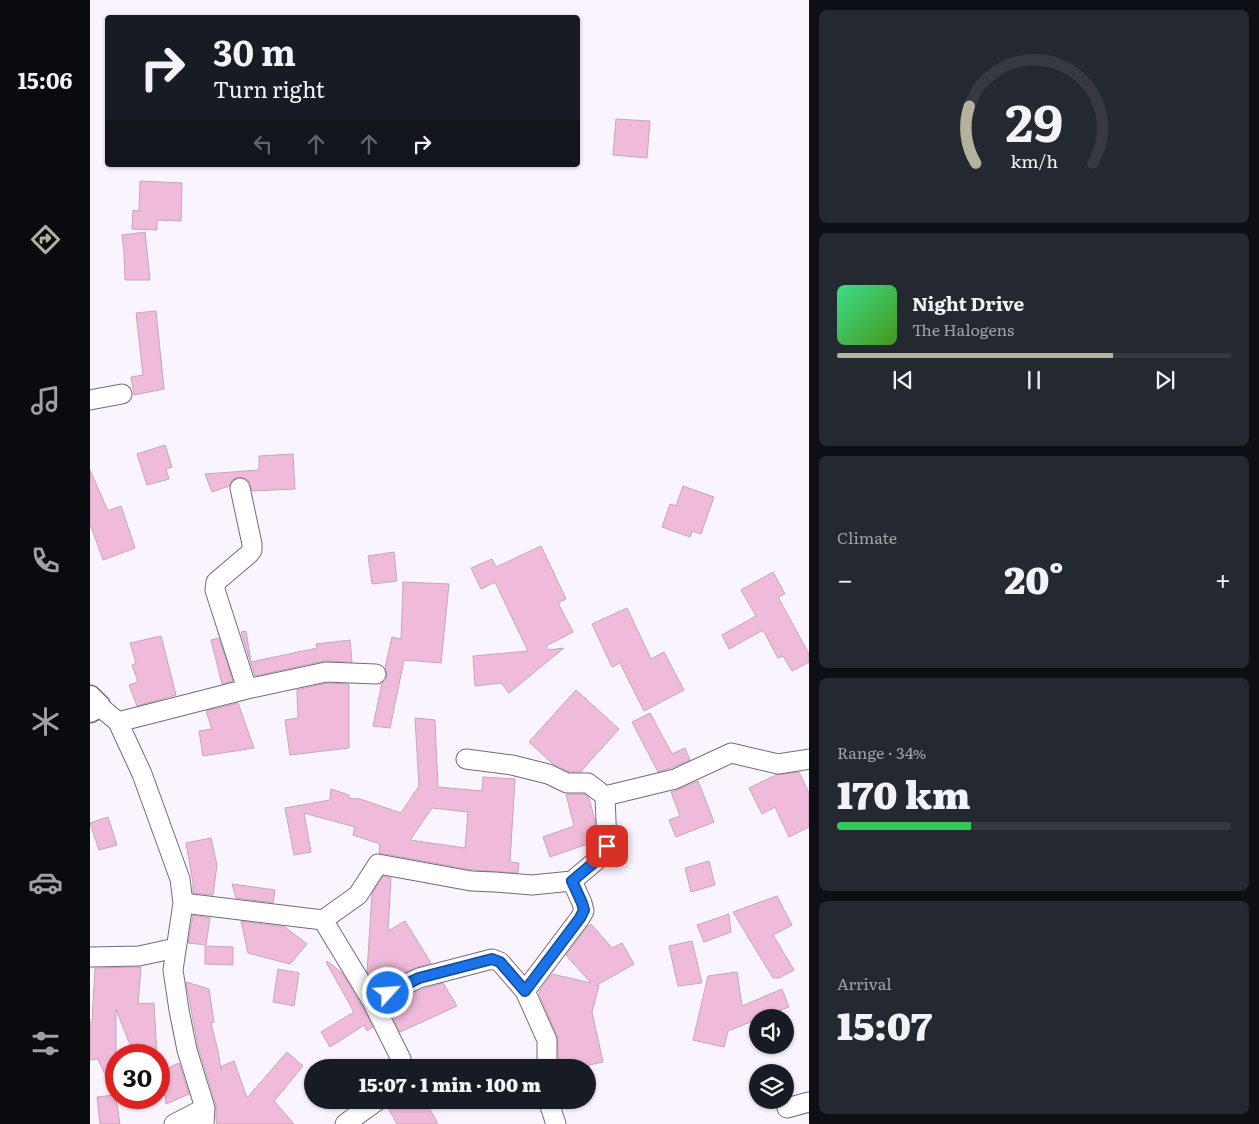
<!DOCTYPE html>
<meta charset="utf-8">
<style>
:root{--surface:#171b24;--page:#242831;--text:#f1f3f6;--muted:#9ea1a6;--line:#363941;--accent:#b4b19c}
body{margin:0;font-family:Literata,serif;background:var(--page);color:var(--text);height:100vh;display:flex;flex-direction:column;font-size:19px;white-space:nowrap}
*{box-sizing:border-box;margin:0}
p{font-size:16px;color:var(--muted)}
.icon{flex:none;width:28px;height:28px;fill:none;stroke:currentColor;stroke-width:2;stroke-linecap:round;stroke-linejoin:round}
.map{position:relative;flex:1;overflow:hidden}
.details{display:flex;flex-direction:column;gap:10px;padding:10px;background:#0d0f14;width:450px}
.details>*{flex:none}
.top-card{position:absolute;left:15px;top:15px;width:475px;height:152px;border-radius:5px;box-shadow:0 1px 4px #0004;background:#171b24;color:var(--text);overflow:hidden}
.tools{position:absolute;left:659px;top:1009px;display:grid;gap:10px}
.tools a{display:grid;place-items:center;width:45px;height:45px;border-radius:50%;background:var(--surface);box-shadow:0 1px 4px #0004;font-size:25px}
.speed{position:absolute;left:15px;top:1044px;display:flex;gap:10px;font-size:25px;font-weight:700;text-align:center}
.speed>*{display:grid;place-content:center;width:65px;height:65px;border-radius:50%;background:var(--surface);box-shadow:0 1px 4px #0004;line-height:1}
.speed .limit{border:8px solid #d22;background:#fff;color:#111}
.pin{position:absolute;display:grid;place-items:center;width:42px;height:42px;color:#fff;margin:-21px;border-radius:10px;box-shadow:0 2px 8px #0006}
.me{position:absolute;width:55px;margin:-28px;rotate:64deg;stroke-linejoin:round;filter:drop-shadow(0 0 4px #0008)}
.turn{display:flex;align-items:center;gap:18px;height:105px;padding:0 25px;font-size:22px}
.turn .icon{width:65px;height:65px;stroke-width:2.5}
.turn b{display:block;font-size:35px;line-height:42px}
.lanes{display:flex;align-items:center;height:48px;padding:0 25px;background:#0003;justify-content:center;gap:25px;direction:ltr}
.lanes .off{opacity:.35}
.big{font-size:38px;font-weight:800;line-height:1.1}
.details .card{flex:1;display:flex;flex-direction:column;justify-content:center;gap:8px;min-width:0;padding:0 18px;border-radius:8px;background:var(--page)}
.details .dial{align-items:center;gap:0}
.dial svg{height:130px;overflow:visible;fill:none;stroke:var(--line);stroke-width:7;stroke-linecap:round;text-anchor:middle}
.dial text{fill:var(--text);stroke:none}
.song{display:flex;align-items:center;gap:15px}
.cover{width:60px;height:60px;border-radius:8px;background:linear-gradient(135deg,hsl(150 70% 55%),hsl(100 70% 35%))}
.played{height:5px;border-radius:2px;background:linear-gradient(90deg,var(--accent) 70%,var(--line) 70%)}
.keys{display:flex;justify-content:space-around;direction:ltr}
.heat{display:flex;justify-content:space-between;align-items:center;font-size:28px;direction:ltr}
.charge{height:8px;border-radius:4px;background:linear-gradient(90deg,#34c759 34%,var(--line) 0)}
.trip{position:absolute;left:214px;top:1059px;width:292px;height:50px;border-radius:25px;background:var(--surface);box-shadow:0 1px 4px #0004;font-weight:800;line-height:50px;text-align:center}
main{display:flex;flex:1;min-height:0}
.dock{display:flex;flex-direction:column;width:90px;justify-content:space-around;align-items:center;background:#090b0e;color:var(--muted)}
.dock .icon{width:35px;height:35px}
.dock .current{color:var(--accent)}
.dock b{font-size:22px;color:var(--text)}
.map>svg:first-child{display:block}
</style>
<main>
<nav class="dock">
<b>15:06</b>
<svg class="icon current" aria-label="directions" viewBox="0 0 24 24"><path d="M12 3l9 9-9 9-9-9zM9 14v-3h6M13 9l2 2-2 2"/></svg>
<svg class="icon" aria-label="music" viewBox="0 0 24 24"><path d="M9 18V5l10-2v13"/><circle cx="6" cy="18" r="3"/><circle cx="16" cy="16" r="3"/></svg>
<svg class="icon" aria-label="phone" viewBox="0 0 24 24"><path d="M5 4h4l2 5-3 2q2 4 5 5l2-3 5 2v4C11 20 4 13 5 4z"/></svg>
<svg class="icon" aria-label="climate" viewBox="0 0 24 24"><path d="M12 3v18M4 7l16 10M4 17L20 7"/></svg>
<svg class="icon" aria-label="car" viewBox="0 0 24 24"><path d="M5 17H2v-5l4-1 3-4h7l3 4 3 1v5h-3M9 17h6M6 11h13"/><circle cx="7" cy="17" r="2"/><circle cx="17" cy="17" r="2"/></svg>
<svg class="icon" aria-label="filters" viewBox="0 0 24 24"><path d="M4 7h16M4 17h16"/><circle cx="9" cy="7" r="2"/><circle cx="15" cy="17" r="2"/></svg>
</nav>
<div class="map">
<svg width="719" height="1124" viewBox="0 0 719 1124">
<rect width="100%" height="100%" fill="#faf4fe"/>
<!-- building -->
<path fill="#f0bada" stroke="#c4a8b8" fill-rule="evenodd" d="M526,119l34,2 -3,37 -34,-3z
M50,181l42,2 -1,38 -24,-1v10l-25,-1 1,-19 6,1z
M55,232l5,48h-25l-1,-27 -2,-18z
M66,311l8,78 -30,6 -3,-18 12,-2 -7,-62z
M75,445l7,22 -6,2 3,10 -22,6 -10,-31z
M203,454l2,35 -43,2 -4,-11 -4,-2 -6,-1 -6,3 -3,6 -17,6 -7,-18 54,-4v-14z
M0,470l18,41 13,-5 14,42 -32,12 -13,-36z
M593,486l31,11 -13,37 -9,-3 -2,6 -28,-10 8,-23 6,2z
M451,546l25,53 -8,4 15,29 -27,14 3,4 15,-2 -55,45 -8,-10 -26,3 -2,-30 55,-5 -33,-69 -14,7 -10,-21 21,-9 4,8z
M304,552l3,29 -25,3 -4,-28z
M683,572l12,22 -7,3 31,57v8l-17,9 -9,-15 -5,2 -15,-28 -34,19 -7,-14 34,-19 -15,-26z
M313,582l46,2 -8,79 -37,-3 -14,68 -17,-2 9,-43 4,-3 1,-5 -2,-7 7,-31 9,2z
M537,608l24,51 13,-7 20,38 -40,21 -24,-48 -8,4 -20,-43z
M156,631l5,31 66,-14 -1,-4 34,-4 2,22 -28,-1 -69,15 -14,-44z
M71,636l15,59 -39,11 -8,-21 9,-3 -6,-17 4,-2 -6,-20z
M129,638l14,43 -11,3 -11,-44z
M237,683l22,1v64l-59,7 -5,-35 13,-2 -1,-28z
M486,690l43,39 -37,41v2h-12l-17,-8 -24,-22z
M148,703l16,45 -51,8 -4,-25 13,-2 -6,-18z
M560,713l22,41 13,-6 5,12 -19,8 -13,4 -26,-50z
M325,718l20,2 3,67 44,4 1,-14 32,2 -5,83 9,1 -1,10 -46,-3 -93,-17 1,-9 -27,-9 2,-8 -51,-14 7,39 -17,3 -9,-47 45,-8 1,-11 18,6v3l11,1 41,14 18,-27zM342,808l36,4 -3,36 -55,-8z
M709,772l10,21v34l-20,10 -14,-30 -13,7 -13,-26 27,-13z
M608,781l16,41 -38,15 -7,-17 11,-4 -9,-24 9,-3z
M476,794h18l5,4 6,23 1,20 -46,16 -7,-20 31,-11z
M18,817l9,28 -18,5 -9,-27z
M121,838l6,27 -4,30 -20,-2v-10l-7,-40z
M619,861l6,24 -24,7 -6,-24z
M293,876l8,2 -3,53 17,-10 26,42 -17,5 -38,18 -9,-14 5,-78z
M142,884l43,6 -2,13 -37,-5z
M687,896l15,29 -19,10 21,35 -15,8h-6l-40,-66z
M639,914l2,18 -27,10 -7,-17z
M103,915l17,3 -4,27 -18,-2z
M151,921l44,6 22,17 -17,20 -42,-11z
M501,924l21,24 10,-5 12,21 -37,21h2l-7,27 11,50 -27,6h-15l-3,-13 -1,-19 -18,-42 1,-4 12,-16 39,9 -25,-28 21,-28z
M602,941l10,42 -24,3 -9,-40z
M115,946l28,1v18l-28,-1z
M237,961l15,12 20,33 11,21 -6,4 -3,-6 -34,22 -9,-15 33,-20 -28,-50z
M51,967l-3,37 16,-1 3,52h-23l-18,-46v89l4,26h-20l-3,-27 17,-2 -16,-36 -8,1v-38h2l3,-54z
M188,969l21,4 -5,33 -21,-4z
M647,972l5,34 40,-17 7,18 -27,11h-4v1l-30,12 -4,16 -31,-7 15,-64z
M96,982l23,7 5,33 -3,1 7,28 3,19 1,-4 12,-5 13,37 40,-46 16,14 -29,35 20,23h-77l-1,-4v-15l-18,-58z
M353,983l14,23 -57,26 -13,-26 36,-17z
M89,1063l10,31 -23,10 -1,-9 -6,2v-25z
M299,1100h36l13,24h-41l-10,-18z"/>
<g fill="none" stroke-linecap="round" stroke-linejoin="round">
<defs>
<path id="minor" d="M0,400l32,-6
M150,488l12,56v6l-3,4 -33,28 -1,8 32,99
M9,706l19,16 24,52 38,105 3,24 -10,67 6,40 8,40 18,58 -1,16
M28,722l129,-33 79,-17 50,2
M376,759l46,6 36,9 19,9h21l17,13 70,-17 56,-26 47,11 26,-4 5,-1
M93,903l140,17 35,-25 20,-31 93,17 24,1 37,3 40,-4 31,-26 4,-9 -2,-50
M233,920l49,81 29,58 -2,9
M0,957l49,-1 37,-8
M435,991l55,-73 4,-7 -2,-8 -10,-22
M282,1001l47,-23 73,-19 8,3 25,29 22,49v28
M458,1100l8,24
M697,1108l22,-6
M84,1124l31,-16
M255,1124l33,-24"/>
<path id="tertiary" d="M0,697l9,9 -9,5"/>
</defs>
<!-- minor casing -->
<use href="#minor" stroke="#76687f" stroke-width="21"/>
<!-- tertiary casing -->
<use href="#tertiary" stroke="#76687f" stroke-width="25"/>
<!-- minor -->
<use href="#minor" stroke="#fff" stroke-width="19"/>
<!-- tertiary -->
<use href="#tertiary" stroke="#fff" stroke-width="22"/>
</g>
<g fill="none" stroke-linecap="round" stroke-linejoin="round">
<defs>
<path id="route" d="M298,993l31,-15 73,-19 8,3 25,29 55,-73 4,-8 -2,-7 -10,-22 31,-26 4,-9"/>
</defs>
<!-- route casing -->
<use href="#route" stroke="#114b97" stroke-width="12"/>
<!-- route -->
<use href="#route" stroke="#1a73e8" stroke-width="9"/>
</g>
</svg>
<div class="tools">
<a><svg class="icon" aria-label="sound" viewBox="0 0 24 24"><path d="M4 9h4l5-4v14l-5-4H4zM17 9q2 3 0 6"/></svg></a>
<a><svg class="icon" aria-label="layers" viewBox="0 0 24 24"><path d="M12 4l9 5-9 5-9-5zM3 14l9 5 9-5"/></svg></a>
</div>
<div class="speed"><div class="limit">30</div></div>
<div class="pin" style="left:517px;top:846px;background:#d93025"><svg class="icon" aria-label="arrive" viewBox="0 0 24 24"><path d="M6 21V4h12l-3 4 3 4H6"/></svg></div>
<svg class="me" style="left:298px;top:993px" viewBox="-20 -20 40 40"><circle r="17" fill="#1a73e8" stroke="#fff" stroke-width="3"/><path d="M0-11L8 9 0 5-8 9z" fill="#fff"/></svg>
<div class="trip">15:07 · 1 min · 100 m</div>
<div class="top-card">
<div class="turn"><svg class="icon" aria-label="right" viewBox="0 0 24 24"><path d="M7 20v-9h11M14 6l5 5-5 5"/></svg><div><b>30 m</b>Turn right</div></div>
<div class="lanes"><svg class="icon off" aria-label="left" viewBox="0 0 24 24"><path d="M17 20v-9H6M10 6l-5 5 5 5"/></svg><svg class="icon off" aria-label="ahead" viewBox="0 0 24 24"><path d="M12 20V5M6 11l6-6 6 6"/></svg><svg class="icon off" aria-label="ahead" viewBox="0 0 24 24"><path d="M12 20V5M6 11l6-6 6 6"/></svg><svg class="icon" aria-label="right" viewBox="0 0 24 24"><path d="M7 20v-9h11M14 6l5 5-5 5"/></svg></div>
</div>
</div>
<section class="details">
<div class="card dial"><svg viewBox="0 0 100 80">
<path d="M14 69A42 42 0 1 1 86 69"/>
<path d="M14 69A42 42 0 0 1 10 34" stroke="#b4b19c"/>
<text x="50" y="56" font-size="32" font-weight="700">29</text>
<text x="50" y="72" font-size="11">km/h</text>
</svg></div>
<div class="card">
<div class="song"><i class="cover"></i><div><b>Night Drive</b><p>The Halogens</p></div></div>
<div class="played"></div>
<div class="keys"><svg class="icon" aria-label="previous" viewBox="0 0 24 24"><path d="M18 5L8 12l10 7zM5 5v14"/></svg><svg class="icon" aria-label="pause" viewBox="0 0 24 24"><path d="M8 5v14M16 5v14"/></svg><svg class="icon" aria-label="next" viewBox="0 0 24 24"><path d="M6 5l10 7-10 7zM19 5v14"/></svg></div>
</div>
<div class="card"><p>Climate</p>
<div class="heat"><a>−</a><b class="big">20°</b><a>+</a></div>
</div>
<div class="card"><p>Range · 34%</p><b class="big">170 km</b><div class="charge"></div></div>
<div class="card"><p>Arrival</p><b class="big">15:07</b></div>
</section>
</main>
